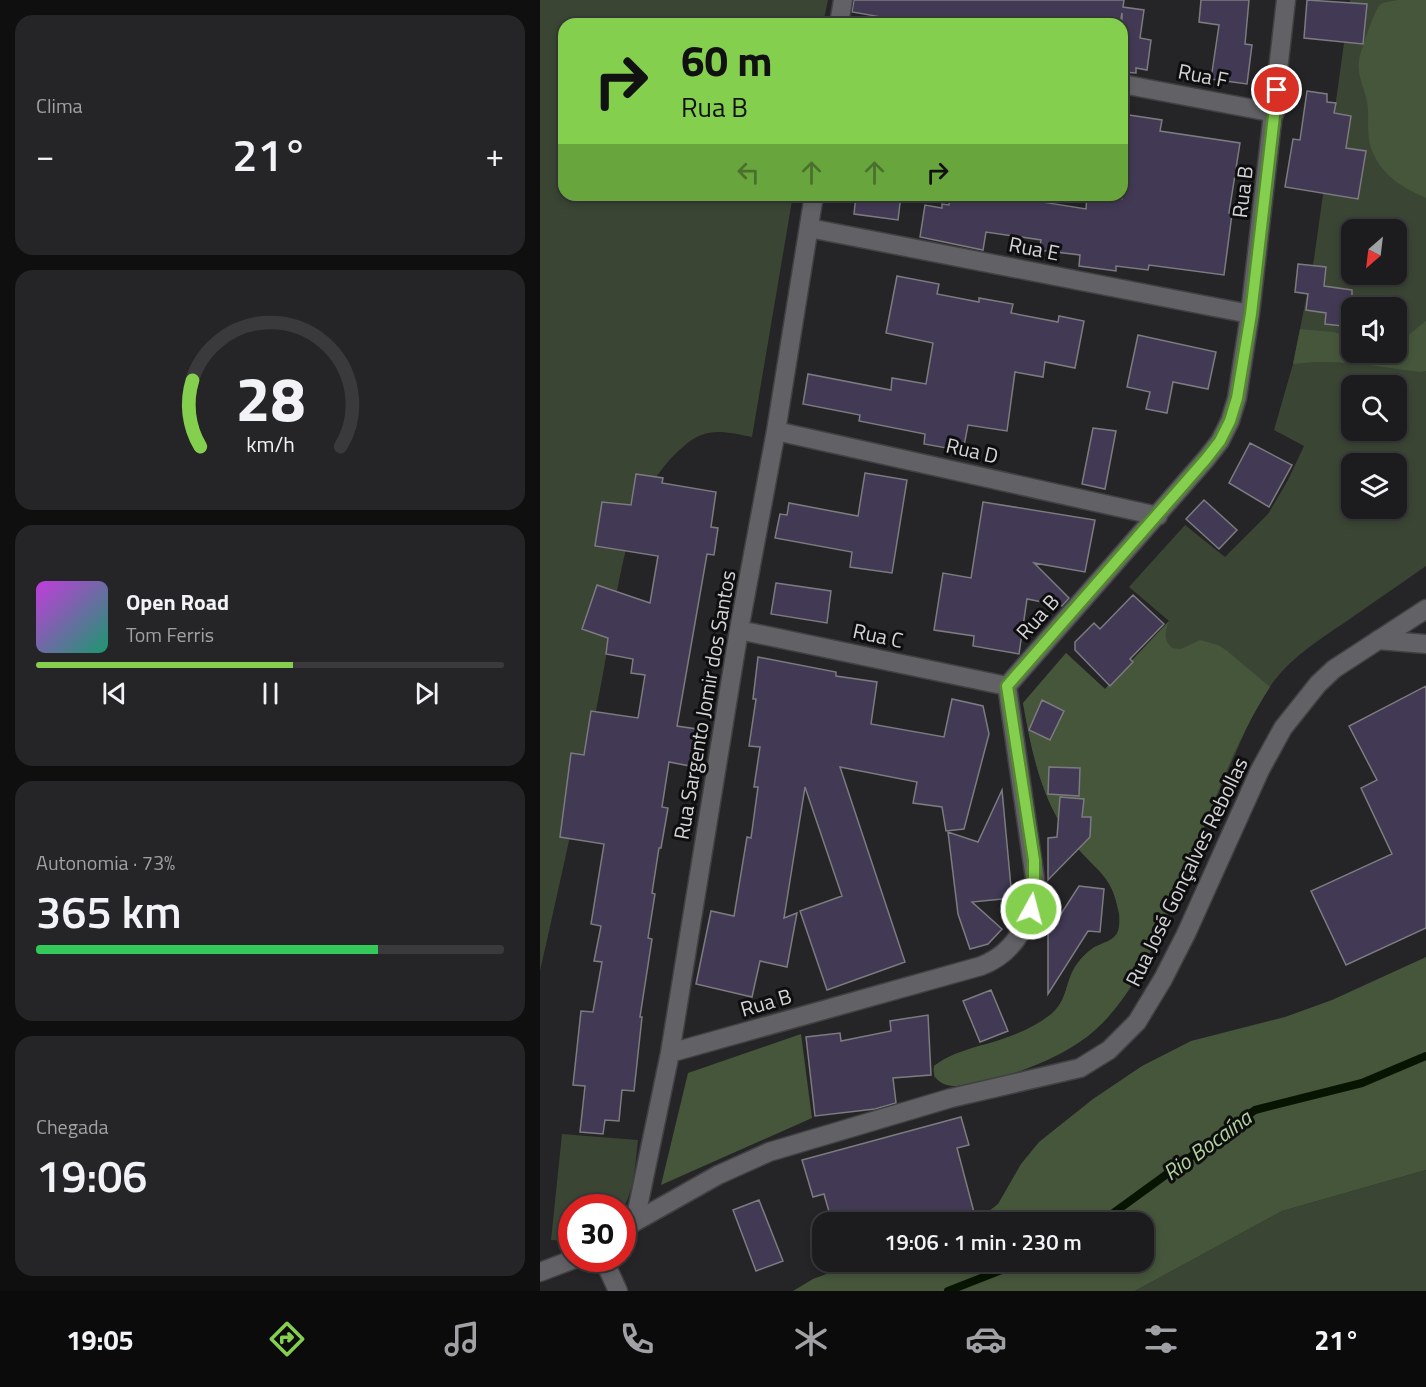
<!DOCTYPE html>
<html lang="pt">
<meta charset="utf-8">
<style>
:root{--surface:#1c1b1d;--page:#252426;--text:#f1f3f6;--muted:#a0a1a4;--line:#3a393b;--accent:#84cf4d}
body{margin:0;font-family:"Titillium Web",sans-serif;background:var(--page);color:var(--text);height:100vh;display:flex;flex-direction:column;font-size:22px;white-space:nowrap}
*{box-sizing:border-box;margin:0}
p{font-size:20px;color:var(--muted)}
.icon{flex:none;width:33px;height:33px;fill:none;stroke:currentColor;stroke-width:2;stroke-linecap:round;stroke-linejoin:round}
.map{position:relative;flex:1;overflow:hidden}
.panel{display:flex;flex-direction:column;gap:15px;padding:15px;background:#0f0f10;width:540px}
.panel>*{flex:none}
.top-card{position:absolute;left:18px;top:18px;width:570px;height:183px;border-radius:18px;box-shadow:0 3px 9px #0003,0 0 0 2px var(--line);background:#84cf4d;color:#111;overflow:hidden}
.needle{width:39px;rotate:208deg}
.fabs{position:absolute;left:801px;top:219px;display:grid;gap:12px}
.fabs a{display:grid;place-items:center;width:66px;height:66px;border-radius:12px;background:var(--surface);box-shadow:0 3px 9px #0003,0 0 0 2px var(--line);font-size:30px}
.speed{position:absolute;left:18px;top:1194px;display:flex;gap:12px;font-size:30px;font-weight:700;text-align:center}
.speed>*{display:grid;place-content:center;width:78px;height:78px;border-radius:50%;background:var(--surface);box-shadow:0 3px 9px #0003,0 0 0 2px var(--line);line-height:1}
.speed .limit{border:9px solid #d22;background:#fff;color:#111}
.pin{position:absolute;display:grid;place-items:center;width:51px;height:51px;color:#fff;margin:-26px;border:3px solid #fff;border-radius:50%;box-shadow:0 2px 6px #0007}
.me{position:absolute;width:66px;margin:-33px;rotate:7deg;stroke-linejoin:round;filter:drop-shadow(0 0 4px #0008)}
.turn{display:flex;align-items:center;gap:21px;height:126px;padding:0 24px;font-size:27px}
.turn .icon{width:78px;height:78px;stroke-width:2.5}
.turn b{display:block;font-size:42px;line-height:51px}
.lanes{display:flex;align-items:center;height:57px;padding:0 24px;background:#0003;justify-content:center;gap:30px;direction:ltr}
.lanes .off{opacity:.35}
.big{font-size:45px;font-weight:600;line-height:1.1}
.panel .tile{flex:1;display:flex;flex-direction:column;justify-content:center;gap:9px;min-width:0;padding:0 21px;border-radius:18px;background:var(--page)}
.panel .dial{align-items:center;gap:0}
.dial svg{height:156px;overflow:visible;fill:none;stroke:var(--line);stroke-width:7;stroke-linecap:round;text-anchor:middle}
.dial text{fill:var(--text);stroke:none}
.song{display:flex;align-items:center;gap:18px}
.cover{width:72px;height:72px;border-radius:9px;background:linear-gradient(135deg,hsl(290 70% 55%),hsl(160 70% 35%))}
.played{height:6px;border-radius:3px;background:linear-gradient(90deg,var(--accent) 55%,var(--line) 55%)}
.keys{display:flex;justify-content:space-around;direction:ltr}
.heat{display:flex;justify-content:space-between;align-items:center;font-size:33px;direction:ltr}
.charge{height:9px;border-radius:4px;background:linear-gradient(90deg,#34c759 73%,var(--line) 0)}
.trip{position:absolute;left:272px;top:1212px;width:342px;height:60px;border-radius:18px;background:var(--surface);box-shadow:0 3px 9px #0003,0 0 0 2px var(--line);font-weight:600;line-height:60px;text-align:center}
.tabs{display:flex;height:96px;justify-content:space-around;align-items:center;background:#0b0b0c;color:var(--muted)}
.tabs .icon{width:42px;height:42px}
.tabs .on{color:var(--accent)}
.tabs b{font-size:27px;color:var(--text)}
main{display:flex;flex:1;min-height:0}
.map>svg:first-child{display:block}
</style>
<main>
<section class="panel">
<div class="tile"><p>Clima</p>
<div class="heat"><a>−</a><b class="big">21°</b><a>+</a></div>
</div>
<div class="tile dial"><svg viewBox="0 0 100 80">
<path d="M14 69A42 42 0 1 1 86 69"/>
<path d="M14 69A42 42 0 0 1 10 35" stroke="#84cf4d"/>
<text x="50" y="56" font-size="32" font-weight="700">28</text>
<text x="50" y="72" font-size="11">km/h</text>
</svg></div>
<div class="tile">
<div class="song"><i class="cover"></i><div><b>Open Road</b><p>Tom Ferris</p></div></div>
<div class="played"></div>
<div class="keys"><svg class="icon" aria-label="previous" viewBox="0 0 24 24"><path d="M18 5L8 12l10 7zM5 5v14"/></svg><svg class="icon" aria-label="pause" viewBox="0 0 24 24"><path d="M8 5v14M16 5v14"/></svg><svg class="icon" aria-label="next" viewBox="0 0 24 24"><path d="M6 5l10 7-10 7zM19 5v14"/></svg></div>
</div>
<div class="tile"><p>Autonomia · 73%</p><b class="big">365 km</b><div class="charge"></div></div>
<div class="tile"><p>Chegada</p><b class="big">19:06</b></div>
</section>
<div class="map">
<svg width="886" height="1291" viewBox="0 0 886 1291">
<rect width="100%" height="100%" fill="#252427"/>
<!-- green -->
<path fill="#3a4534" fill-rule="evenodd" d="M0,0h288l-5,24h-259v171h229l-41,242c-27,-5 -45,-11 -68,9 -24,20 -42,50 -51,79 -17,53 -22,111 -33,165 -18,94 -39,188 -60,281z
M810,0h76v566c-27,19 -55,38 -82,57 -25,17 -51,33 -70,58 -18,24 -30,53 -42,80 -25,57 -45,115 -72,171 -17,36 -35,71 -65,98 -24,22 -60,37 -92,46 -22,6 -49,17 -69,1v-11c14,-11 29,-15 45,-20 24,-6 52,-16 71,-31 19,-15 14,-33 27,-51 4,-6 9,-11 16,-16 8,-5 22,-7 25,-17 2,-7 2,-16 0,-22 -7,-35 -22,-38 -42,-63 -34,-42 -44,-92 -53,-143l43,-50 39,36 64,-68 -40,-34 56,-62 40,32 43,-43 20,-34 16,-34 -30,-16 19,-66 21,-105zM812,230h44v44h-44zM812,308h44v44h-44zM812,386h44v44h-44zM812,464h44v44h-44z
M22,1134l76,6c-3,25 -3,47 -15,69l-1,-1h-50l-1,33 -20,-1z
M886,1170v121h-291l147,-80z"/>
<!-- forest -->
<path fill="#45563b" d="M857,0h29v198c-22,-10 -41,-20 -52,-43 -9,-17 -4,-35 -7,-54 -3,-13 -10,-26 -8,-40 1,-9 15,-50 21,-56 4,-4 11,-3 17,-5z
M886,321v50l-6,1c-43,-6 -84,-14 -127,-8l7,-35 33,3 18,5 1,15h44l1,-8z
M629,621c-4,11 -6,19 3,27l9,1 19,-9 18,5 8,5 44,37c-50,77 -72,168 -112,250 -17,34 -34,67 -63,93 -19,17 -44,29 -67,38 -22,9 -47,16 -71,18 -12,1 -26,-6 -23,-20 14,-11 29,-15 45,-20 24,-6 52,-16 71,-31 19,-15 14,-33 27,-51 4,-6 9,-11 16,-16 8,-5 22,-7 25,-17 2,-7 2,-16 0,-22 -7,-35 -22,-38 -42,-63 -34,-42 -44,-92 -53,-143l43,-50 39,36z
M886,957v213l-144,41 -147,80h-342l20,-12 46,-17h284v-40h-179l21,-8 13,-10 23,-40 18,-22 54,-43 49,-33 49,-25 94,-24 47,-17z
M261,1034l11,84 -151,67 27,-112z"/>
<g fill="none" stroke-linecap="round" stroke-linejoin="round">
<!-- stream -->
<path stroke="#071401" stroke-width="8" d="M561,1222l154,-112 107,-27 64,-27
M408,1291l74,-29"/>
</g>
<!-- building -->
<path fill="#423a55" stroke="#7c7b7f" stroke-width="1.5" d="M314,0h270l-1,7 21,3 -4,28 11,2 -4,30 -11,-2v5l-14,-1v-59l-2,11h-199l-69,-12z
M661,0h48l-4,44 7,1 -5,39 -36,-5 8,-54 -20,-3z
M767,0l60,4 -4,40 -59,-6z
M767,91l20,3v8l9,1 -2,10 17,3 -5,32 20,3 -8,48 -73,-12 8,-48 7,1z
M589,115l33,5 -2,11 80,12 -11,70 3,1 -8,61 -75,-10 -1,5 -32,-4v5l-37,-5 1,-11 -41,-5 2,-10 -55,-8 -3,18 -63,-13 5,-32 17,3v-4l7,1 1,-10h93l-1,7 44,7 1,-14 35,4v-34z
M316,195h45l-3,25 -44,-6z
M758,264l28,3 -2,19 28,4v37l-27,-3 1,-11 -20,-3 2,-16 -13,-2z
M357,276l42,8 -2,10 42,8v-4l34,6 -2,9 47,9 1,-6 25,5 -9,47 -30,-6 -2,15 -28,-5 -8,59 -39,-6 -5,26 -39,-7 1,-10 -66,-13 1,-6 -57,-11 5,-30 83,16 1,-12 34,6 7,-41 -47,-10z
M598,335l78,17 -8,37 -35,-7 -6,31 -21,-4 4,-17 -23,-5z
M553,428l23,3 -11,58 -23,-5z
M710,443l42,22 -23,42 -40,-24z
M325,473l42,7 -15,93 -42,-6 2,-15 -77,-14 5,-24 7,1 2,-12 69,13z
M96,474l27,4 -1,5 54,9 -5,35 7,1 -4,27 -7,-1 -30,172 20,3 -7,37 -21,-4 -7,45 6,1 -7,40h-2l-7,45 3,1 -7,44 4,1 -12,78h2l-8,74 -12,-1 -3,31 -14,-1 -2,14 -23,-2 5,-46 -12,-1 8,-74 12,1 9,-50 -8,-1 7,-35 -10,-2 13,-80 -44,-7 11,-84 13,2 7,-44 47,7 7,-43 -14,-2 2,-14 -27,-5 2,-16 -26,-9 15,-44 53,18 8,-47 -63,-10 7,-44 29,3z
M664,500l33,30 -18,19 -33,-30z
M443,502l112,18 -10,52 -51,-9 35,35 -7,8 -35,-7 -8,55 -46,-8 1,-10 -40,-6 9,-57 28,5z
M236,583l55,8 -4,32 -56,-9z
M593,595l31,29 -34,35 3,3 -23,24 -35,-36v-8l19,-19 6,6z
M218,657l78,15v4l41,6 -6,42 73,13 8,-38 31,7 6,28 -25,95 -18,2 -4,-24 -29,-4 4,-21 -77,-15 65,195 -78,28 -27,-79 42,-15 -37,-109 -21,131 13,-5 -10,54 -27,-6 -8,36 -56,-13 15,-73 23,5 13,-79 4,1 7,-51h-4l6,-40 -11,-1 7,-47h-3z
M886,686v242l-80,37 -35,-74 81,-37 -31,-66 16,-8 -28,-54z
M502,700l22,11 -14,29 -21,-10z
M509,767l31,1 -1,28 -31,-2z
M462,790l10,108 -40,4 30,27 -14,15 -18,5 -12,-35 -10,-82 30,10z
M520,797l24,2 -2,18h9l-1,20 -42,43v-42l9,-1z
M539,886l25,3 -4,43 -12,-1 -40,63v-60z
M451,990l17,41 -28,11 -17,-41z
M388,1015l3,60 -38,3 3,25 -21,6 -60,7 -9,-79 34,-4 1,8 50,-10 -1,-10z
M421,1117l8,28 -12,3 18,68 -24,6h-119l-8,-28 -11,3 -11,-37z
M219,1200l24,61 -27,10 -23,-61z"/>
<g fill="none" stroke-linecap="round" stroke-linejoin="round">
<defs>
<path id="street" d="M299,24l4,-24
M582,84l153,29
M269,228l441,86
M236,431l382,85
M199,630l268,56
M838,640l48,4
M130,1053l311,-87c37,-14 52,-49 54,-87l-28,-193 199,-227 14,-18 10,-20 7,-23 13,-84 36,-314
M95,1221l35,-168 69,-423 37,-199 38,-236
M63,1258l15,33"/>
<path id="secondary" d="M82,1229l96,-54 51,-23 182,-54 129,-30 29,-18 28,-28 26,-43 23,-45 74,-164 23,-42 35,-44 16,-15 92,-60
M0,1272l37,-14"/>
</defs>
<!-- street casing -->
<use href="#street" stroke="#414043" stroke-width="21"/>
<!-- secondary casing -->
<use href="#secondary" stroke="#414043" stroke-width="21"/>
<!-- street -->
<use href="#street" stroke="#626165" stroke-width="18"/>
<!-- secondary -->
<use href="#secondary" stroke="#626165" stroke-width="18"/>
</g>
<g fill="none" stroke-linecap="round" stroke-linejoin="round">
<defs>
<path id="route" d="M491,909l3,-15v-34l-27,-174 199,-227 14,-18 10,-20 7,-23 14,-84 26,-224"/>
</defs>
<!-- route casing -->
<use href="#route" stroke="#568732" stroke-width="15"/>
<!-- route -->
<use href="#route" stroke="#84cf4d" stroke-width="10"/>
</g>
<g text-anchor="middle" stroke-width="6" stroke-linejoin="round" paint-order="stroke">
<!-- street labels -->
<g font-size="21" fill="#d4d3d6" stroke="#0e0e0f">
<text transform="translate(663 76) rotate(11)" y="7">Rua F</text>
<text transform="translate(703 192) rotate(-83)" y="7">Rua B</text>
<text transform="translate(494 249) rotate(11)" y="7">Rua E</text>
<text transform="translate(432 451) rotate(13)" y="7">Rua D</text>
<text transform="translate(498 617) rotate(-48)" y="7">Rua B</text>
<text transform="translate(338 636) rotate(12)" y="7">Rua C</text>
<text transform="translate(165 705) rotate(-80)" y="7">Rua Sargento Jomir dos Santos</text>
<text transform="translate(647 872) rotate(-64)" y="7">Rua José Gonçalves Rebollas</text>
<text transform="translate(226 1003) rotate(-16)" y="7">Rua B</text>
</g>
<!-- water labels -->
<g font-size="22" font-style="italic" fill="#b1d19e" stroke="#0e0e0f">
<text transform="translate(667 1145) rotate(-36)" y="8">Rio Bocaína</text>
</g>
</g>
</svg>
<div class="fabs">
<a><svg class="needle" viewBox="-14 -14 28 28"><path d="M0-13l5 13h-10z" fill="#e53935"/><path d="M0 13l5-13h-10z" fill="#a0a1a4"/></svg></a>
<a><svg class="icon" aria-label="sound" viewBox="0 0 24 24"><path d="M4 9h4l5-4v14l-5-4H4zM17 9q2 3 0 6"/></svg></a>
<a><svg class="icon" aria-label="search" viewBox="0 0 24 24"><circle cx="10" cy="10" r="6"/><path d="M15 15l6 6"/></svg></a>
<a><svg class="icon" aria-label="layers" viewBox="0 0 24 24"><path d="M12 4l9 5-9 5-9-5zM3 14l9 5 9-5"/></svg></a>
</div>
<div class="speed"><div class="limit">30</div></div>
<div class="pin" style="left:737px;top:90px;background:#d93025"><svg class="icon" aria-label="arrive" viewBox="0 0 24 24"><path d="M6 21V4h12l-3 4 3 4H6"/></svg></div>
<svg class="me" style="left:491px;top:909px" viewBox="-20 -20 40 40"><circle r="17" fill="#84cf4d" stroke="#fff" stroke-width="3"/><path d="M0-11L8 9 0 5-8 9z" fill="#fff"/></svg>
<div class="trip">19:06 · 1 min · 230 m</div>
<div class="top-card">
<div class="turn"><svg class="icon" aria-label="right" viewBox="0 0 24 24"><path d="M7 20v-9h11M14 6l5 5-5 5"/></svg><div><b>60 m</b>Rua B</div></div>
<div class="lanes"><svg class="icon off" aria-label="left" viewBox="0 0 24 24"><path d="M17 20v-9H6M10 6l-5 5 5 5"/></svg><svg class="icon off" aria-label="ahead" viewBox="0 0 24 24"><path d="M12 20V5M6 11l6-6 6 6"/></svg><svg class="icon off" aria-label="ahead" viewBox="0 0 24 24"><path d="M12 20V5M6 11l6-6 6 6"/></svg><svg class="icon" aria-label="right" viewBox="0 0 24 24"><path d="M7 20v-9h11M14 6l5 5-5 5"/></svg></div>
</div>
</div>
</main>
<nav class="tabs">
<b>19:05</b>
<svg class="icon on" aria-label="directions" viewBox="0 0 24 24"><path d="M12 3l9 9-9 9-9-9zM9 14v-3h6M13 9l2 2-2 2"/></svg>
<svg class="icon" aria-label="music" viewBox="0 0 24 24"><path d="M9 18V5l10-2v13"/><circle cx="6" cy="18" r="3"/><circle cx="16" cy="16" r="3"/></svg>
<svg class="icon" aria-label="phone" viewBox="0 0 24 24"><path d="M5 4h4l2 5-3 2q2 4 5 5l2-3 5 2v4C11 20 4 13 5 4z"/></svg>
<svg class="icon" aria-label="climate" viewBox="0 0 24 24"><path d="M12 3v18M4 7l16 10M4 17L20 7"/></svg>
<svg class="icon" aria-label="car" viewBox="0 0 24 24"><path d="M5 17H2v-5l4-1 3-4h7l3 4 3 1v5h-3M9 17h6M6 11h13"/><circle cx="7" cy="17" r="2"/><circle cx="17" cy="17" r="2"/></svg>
<svg class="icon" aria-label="filters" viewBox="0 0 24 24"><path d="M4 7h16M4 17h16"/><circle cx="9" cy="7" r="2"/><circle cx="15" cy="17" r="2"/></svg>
<b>21°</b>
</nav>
